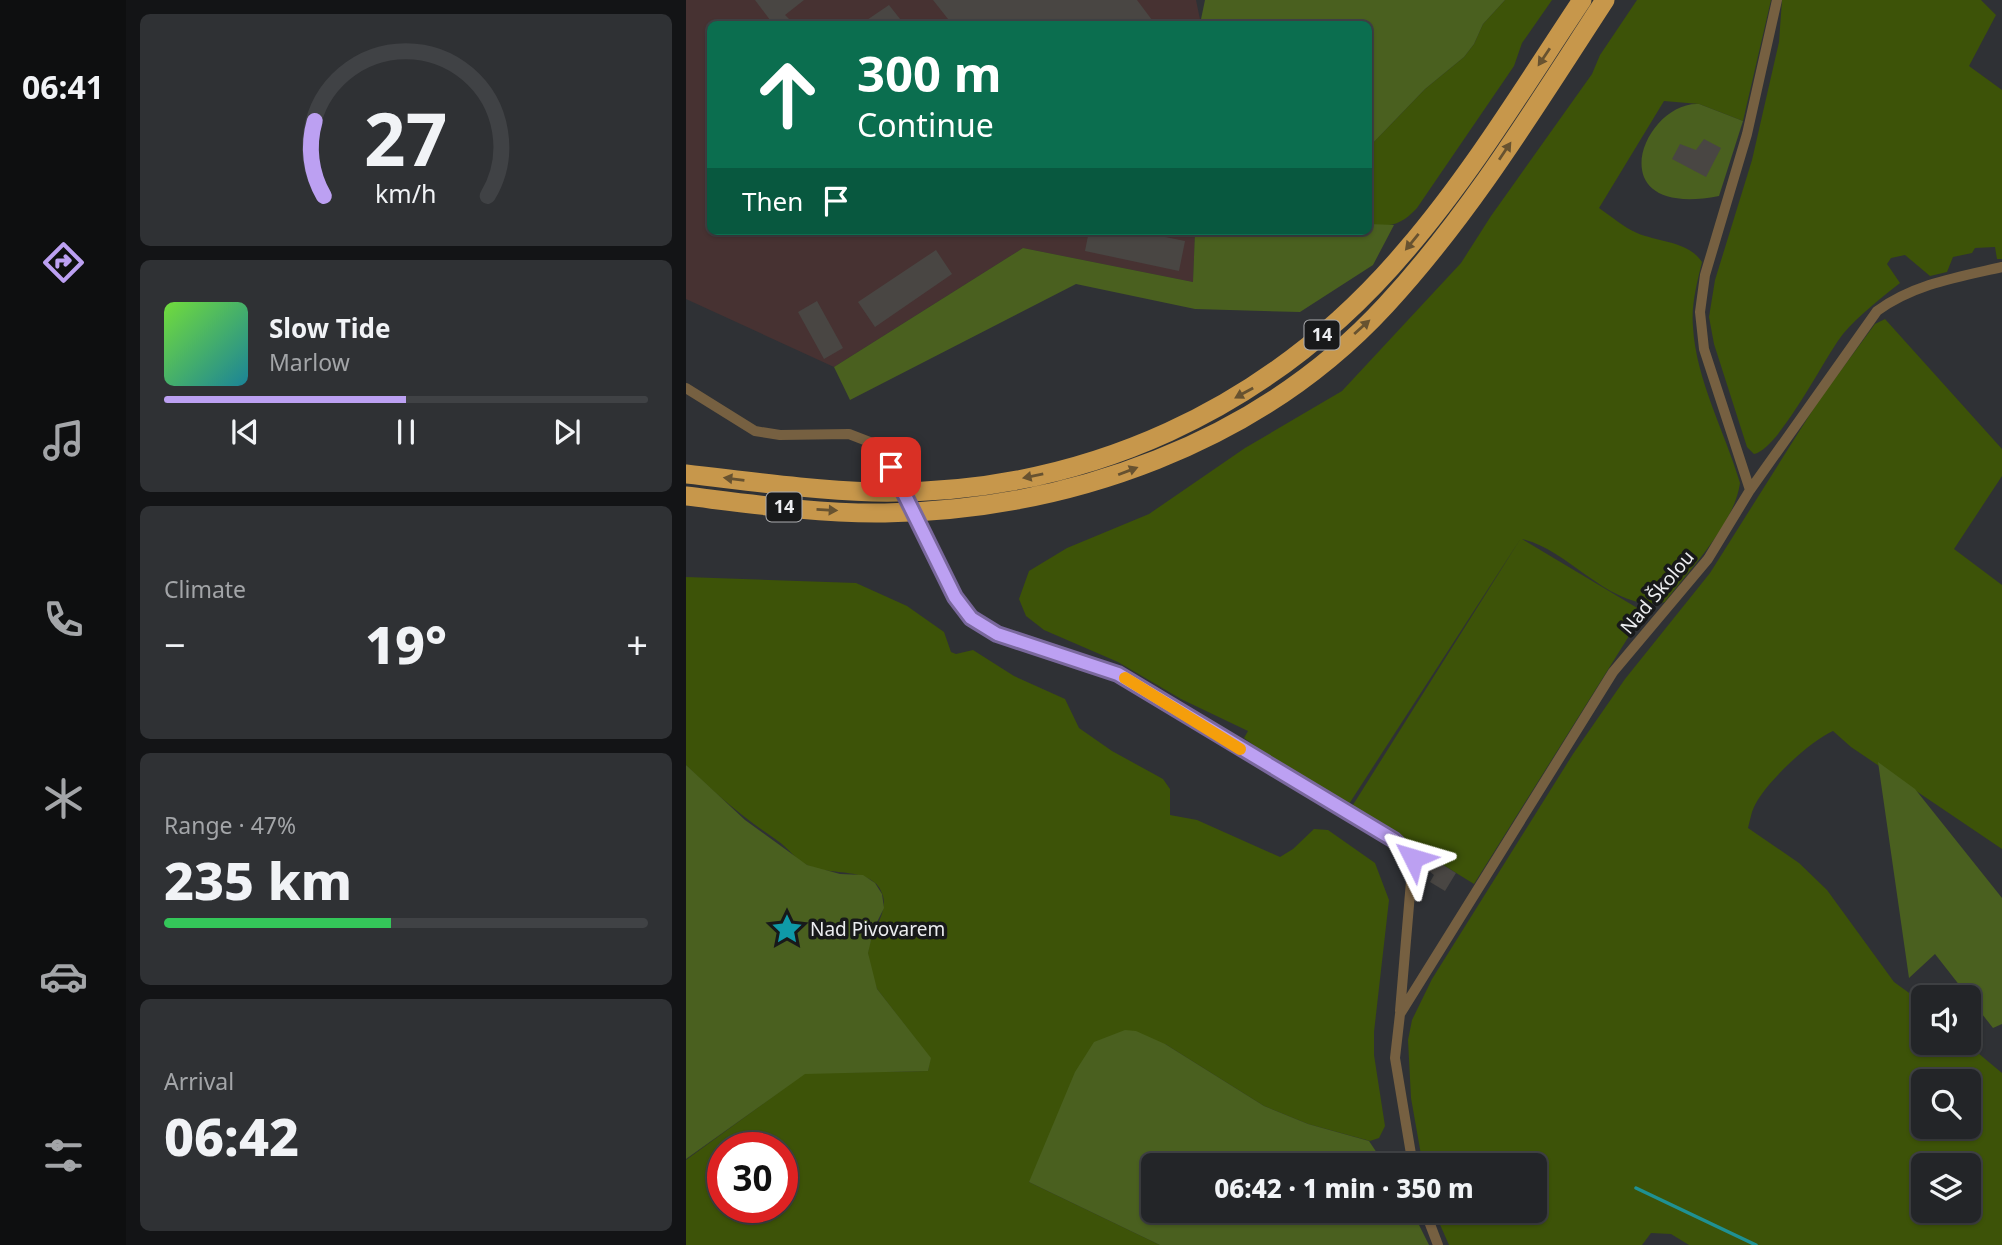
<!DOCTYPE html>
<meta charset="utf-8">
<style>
:root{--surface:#232528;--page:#2f3134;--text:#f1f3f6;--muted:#a3a5a8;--line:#404245;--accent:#bca0f2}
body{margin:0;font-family:"Noto Sans",sans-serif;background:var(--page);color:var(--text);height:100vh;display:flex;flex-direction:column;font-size:26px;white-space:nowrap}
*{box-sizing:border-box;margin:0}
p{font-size:23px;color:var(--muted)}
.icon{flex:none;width:38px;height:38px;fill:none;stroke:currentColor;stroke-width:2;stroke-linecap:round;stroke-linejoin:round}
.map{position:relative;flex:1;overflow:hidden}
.drawer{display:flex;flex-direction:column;gap:14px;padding:14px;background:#131416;width:560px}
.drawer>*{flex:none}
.banner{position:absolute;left:21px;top:21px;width:665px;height:214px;border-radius:10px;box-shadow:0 2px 5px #0004,0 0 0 2px var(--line);background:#0b6e4f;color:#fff;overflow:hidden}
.fabs{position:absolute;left:1225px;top:985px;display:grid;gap:14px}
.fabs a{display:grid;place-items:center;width:70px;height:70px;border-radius:10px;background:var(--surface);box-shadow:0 2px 5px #0004,0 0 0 2px var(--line);font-size:35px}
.speed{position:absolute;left:21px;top:1132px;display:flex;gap:14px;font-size:35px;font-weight:700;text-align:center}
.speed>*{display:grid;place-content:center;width:91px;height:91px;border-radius:50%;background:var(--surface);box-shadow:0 2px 5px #0004,0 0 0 2px var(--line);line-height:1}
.speed .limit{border:10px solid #d22;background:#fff;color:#111}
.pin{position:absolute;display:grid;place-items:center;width:60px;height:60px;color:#fff;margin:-30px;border-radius:14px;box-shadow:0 4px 10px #0006}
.me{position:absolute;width:77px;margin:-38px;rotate:310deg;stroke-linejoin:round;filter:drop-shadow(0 0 5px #0008)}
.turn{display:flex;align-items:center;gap:24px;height:147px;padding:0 35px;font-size:32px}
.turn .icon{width:91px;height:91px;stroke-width:2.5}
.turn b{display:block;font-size:49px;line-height:60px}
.then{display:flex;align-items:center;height:66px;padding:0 35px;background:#0003;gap:14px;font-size:26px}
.big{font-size:52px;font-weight:800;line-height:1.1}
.drawer .card{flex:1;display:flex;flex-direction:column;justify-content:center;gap:10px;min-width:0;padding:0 24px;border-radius:10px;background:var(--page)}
.drawer .dial{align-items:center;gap:0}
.dial svg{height:182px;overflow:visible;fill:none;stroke:var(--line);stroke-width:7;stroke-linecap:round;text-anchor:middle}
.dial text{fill:var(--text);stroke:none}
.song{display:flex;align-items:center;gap:21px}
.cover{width:84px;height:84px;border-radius:10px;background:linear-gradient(135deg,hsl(100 70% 55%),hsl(190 70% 35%))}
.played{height:7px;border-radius:4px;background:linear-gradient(90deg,var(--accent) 50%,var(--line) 50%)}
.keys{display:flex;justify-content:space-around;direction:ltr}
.heat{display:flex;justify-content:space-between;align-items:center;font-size:38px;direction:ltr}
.charge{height:10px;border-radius:5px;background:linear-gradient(90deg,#34c759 47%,var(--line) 0)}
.trip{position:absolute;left:455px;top:1153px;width:406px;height:70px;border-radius:10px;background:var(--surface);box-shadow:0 2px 5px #0004,0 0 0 2px var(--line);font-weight:800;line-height:70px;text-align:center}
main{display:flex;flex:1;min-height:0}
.menu{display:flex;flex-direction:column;width:126px;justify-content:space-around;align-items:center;background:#0e0f10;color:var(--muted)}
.menu .icon{width:49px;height:49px}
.menu .active{color:var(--accent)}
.menu b{font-size:32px;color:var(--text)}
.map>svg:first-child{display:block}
</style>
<main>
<nav class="menu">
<b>06:41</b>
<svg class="icon active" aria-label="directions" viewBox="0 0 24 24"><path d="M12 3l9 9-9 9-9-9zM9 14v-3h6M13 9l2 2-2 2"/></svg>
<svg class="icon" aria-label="music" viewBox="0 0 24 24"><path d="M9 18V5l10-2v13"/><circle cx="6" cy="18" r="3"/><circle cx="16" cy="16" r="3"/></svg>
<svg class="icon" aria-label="phone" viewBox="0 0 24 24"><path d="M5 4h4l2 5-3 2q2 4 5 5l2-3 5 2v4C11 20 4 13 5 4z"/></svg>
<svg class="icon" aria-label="climate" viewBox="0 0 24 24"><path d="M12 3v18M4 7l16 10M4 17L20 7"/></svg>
<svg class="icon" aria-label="car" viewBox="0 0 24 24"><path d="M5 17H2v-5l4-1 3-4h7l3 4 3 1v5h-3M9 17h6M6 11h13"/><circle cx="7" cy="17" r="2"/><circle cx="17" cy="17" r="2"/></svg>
<svg class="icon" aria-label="filters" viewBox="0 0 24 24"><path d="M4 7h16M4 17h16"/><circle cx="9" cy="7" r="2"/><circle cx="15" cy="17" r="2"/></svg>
</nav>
<section class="drawer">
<div class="card dial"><svg viewBox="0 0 100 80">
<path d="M14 69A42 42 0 1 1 86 69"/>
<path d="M14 69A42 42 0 0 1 10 36" stroke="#bca0f2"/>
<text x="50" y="56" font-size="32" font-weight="700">27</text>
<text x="50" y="72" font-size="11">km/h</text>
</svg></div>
<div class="card">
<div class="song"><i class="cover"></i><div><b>Slow Tide</b><p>Marlow</p></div></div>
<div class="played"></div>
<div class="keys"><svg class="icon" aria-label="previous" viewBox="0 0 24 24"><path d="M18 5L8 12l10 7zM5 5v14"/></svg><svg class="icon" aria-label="pause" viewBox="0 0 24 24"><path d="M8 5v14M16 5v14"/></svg><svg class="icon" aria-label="next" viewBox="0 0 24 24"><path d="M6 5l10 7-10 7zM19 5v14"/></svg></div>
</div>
<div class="card"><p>Climate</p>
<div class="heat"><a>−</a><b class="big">19°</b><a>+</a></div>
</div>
<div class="card"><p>Range · 47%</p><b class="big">235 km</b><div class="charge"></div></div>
<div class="card"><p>Arrival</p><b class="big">06:42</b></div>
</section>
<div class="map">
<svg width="1316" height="1245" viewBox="0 0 1316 1245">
<rect width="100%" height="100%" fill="#2f3135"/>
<!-- industrial -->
<path fill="#473232" d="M0,0h510l5,24h-491v207h485l-2,51 -170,-34 -189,119 -148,-68z"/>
<!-- green -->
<path fill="#3d5308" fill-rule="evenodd" d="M819,0h47l-30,43 -8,23 -97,142c-15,16 -26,20 -48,16v-77l56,-58 39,-32 10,-13 9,-20z
M951,0h134l-28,121 -44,-17 -35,-3 -65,107c12,8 24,19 38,25 21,9 51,8 65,29 -5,21 -11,43 -9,65 3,53 32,105 47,156 -5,40 -51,87 -75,119 -53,12 -94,-52 -143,-63l122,73 -170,272 -123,-76 170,-270 -172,266 -53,-28 -52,-38 4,-7 -67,-32 -63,-37 -74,-32 -18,-14 -7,-17 10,-28 38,-23 82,-34 96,-66 97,-57 119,-128 30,-47 101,-142 8,-19z
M1096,0h199l15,15 -27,51 33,24v169h-5l-2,-12 -20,1 -3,5 -19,4 -6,15 -17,4 -25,-21 -14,3 -4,6 13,19c-19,15 -42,33 -57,51 -19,24 -63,114 -89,120l-7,-7 -33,-103 -5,-27 6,-37 37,-120 27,-118z
M1199,319l117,130v27l-48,73 48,36v264l-151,-102 -18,-16c-23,10 -69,53 -79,76 -3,6 -4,14 -6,21l51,35 28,27 67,92 29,21v40h43l36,30v172h-313l-18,-11 -20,-1 -9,12h-193l-15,-34h101v-45h-112l-12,-68 -3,-58 4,-20 20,-41 141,-225 52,-75 85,-106 109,-173 56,-76zM1237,1082h46v45h-46zM1237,1166h46v45h-46z
M0,577l170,6 51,23 37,26 7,20 5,2 17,-4 41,26 51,23 14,29 33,23 51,28 7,10v26l27,5 83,37 13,-8 21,-20 14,1 47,33 14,37 -15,132v23l11,71 -6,12 -9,3 -62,-17 -44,-18 -99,-62 -136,138 131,63h-474v-85l119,-87 123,-2 2,-13 -53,-69c-4,-11 -9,-25 -9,-37 2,-19 20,-38 15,-56 -8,-31 -54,-19 -76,-31 -11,-5 -19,-17 -29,-24 -34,-23 -63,-47 -92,-76zM37,1148h59v60h-59z"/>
<!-- forest -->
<path fill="#4a601f" d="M519,0h300l-22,24 -9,20 -10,13 -39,32 -56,58 -1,-123h-168z
M1013,104l44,17 -24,75c-123,24 -76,-95 -20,-92z
M683,224l25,1 -21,40 -73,47 -105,-3 -119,-25 -226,116 -16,-33 189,-119 170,34 2,-51h173z
M1192,762l37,27 87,109v126l-9,4 -58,-74 -26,24z
M0,765l59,55 62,45 33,9 23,1 12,8 7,11 2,14 -10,20 -6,25 9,36 54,69 -3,13 -123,3 -119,85z
M439,1030l11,1 29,13 99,62 44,18 61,17 16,24 -232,1v45h259l17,34h-269l-131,-63 46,-110 19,-30z"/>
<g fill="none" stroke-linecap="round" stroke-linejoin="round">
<!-- stream -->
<path stroke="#1f9193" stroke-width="3.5" d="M950,1188l120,57"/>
</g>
<!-- building -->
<path fill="#494643" d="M69,0h49l-19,15 4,4 -8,5h-8z
M247,0h204l18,24h-203z
M203,5l15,19h-43z
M1018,139l17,9 -15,29 -34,-18 8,-15 16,6z
M403,231h47l49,10 -6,30 -94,-20z
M250,250l16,24 -77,53 -17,-25z
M131,301l26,47 -19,11 -26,-47z
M749,860l21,13 -11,18 -15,-9 4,-7 -5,-4z"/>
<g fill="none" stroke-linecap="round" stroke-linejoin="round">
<!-- minor -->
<path stroke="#766041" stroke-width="10" d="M0,388l69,43 25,4 69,-1 31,12
M1064,490l-46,-141 -4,-37 5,-37 42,-141 30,-134
M248,555c19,39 25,56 63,79l121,40 288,175 7,9 -13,153
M727,1166l-18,-108 5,-44 213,-342 95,-113 42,-69 127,-179c37,-27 81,-34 125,-44
M739,1211l13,34"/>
<!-- trunk -->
<path stroke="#c7974b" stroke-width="19" d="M0,474c62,7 124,16 187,18 211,4 399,-83 534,-243 66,-77 119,-165 175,-249
M0,496c65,8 133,18 199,17 184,-3 374,-70 501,-208 85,-92 151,-201 219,-305"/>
<!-- minor-bridge -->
<path stroke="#766041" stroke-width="10" d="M194,446l54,109"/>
</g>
<!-- one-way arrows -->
<defs><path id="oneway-solid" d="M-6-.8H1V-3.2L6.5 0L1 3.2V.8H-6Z" transform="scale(1.75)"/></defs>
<g fill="#675230">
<use href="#oneway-solid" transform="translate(858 57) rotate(124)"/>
<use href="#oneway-solid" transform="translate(819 151) rotate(-56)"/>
<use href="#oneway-solid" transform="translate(726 242) rotate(129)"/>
<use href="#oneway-solid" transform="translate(676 327) rotate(-42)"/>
<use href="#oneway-solid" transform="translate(558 393) rotate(151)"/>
<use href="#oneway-solid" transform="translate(442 471) rotate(-21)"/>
<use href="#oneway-solid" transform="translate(347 476) rotate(168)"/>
<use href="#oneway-solid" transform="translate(48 479) rotate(-173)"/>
<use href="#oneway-solid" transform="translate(141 510) rotate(3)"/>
</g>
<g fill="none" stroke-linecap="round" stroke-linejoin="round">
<defs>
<path id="route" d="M205,467l64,130 16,21 26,16 121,40 276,166 19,18"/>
</defs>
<!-- route casing -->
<use href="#route" stroke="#7a689d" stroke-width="18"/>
<!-- route -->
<use href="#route" stroke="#bca0f2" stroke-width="12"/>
<!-- slow -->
<path stroke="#f59e0b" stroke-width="12" d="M439,678l115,71"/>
</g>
<!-- icons -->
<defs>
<symbol id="sight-bare" viewBox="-9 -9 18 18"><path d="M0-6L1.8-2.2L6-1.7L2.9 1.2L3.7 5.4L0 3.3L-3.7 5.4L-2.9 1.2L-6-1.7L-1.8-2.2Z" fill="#0f9aa8" stroke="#18191a" stroke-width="2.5" paint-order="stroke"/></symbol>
</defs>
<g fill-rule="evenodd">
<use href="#sight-bare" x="79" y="907" width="44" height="44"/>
</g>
<g text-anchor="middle" stroke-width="7" stroke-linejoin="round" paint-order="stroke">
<!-- shield labels -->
<g fill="#18191a" stroke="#acadb0" stroke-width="2">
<rect x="618.5" y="320.5" width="35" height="29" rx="5"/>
<rect x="80.5" y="492.5" width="35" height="29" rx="5"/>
</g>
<g font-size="18" font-weight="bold" fill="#ecedf0">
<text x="636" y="341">14</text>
<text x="98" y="513">14</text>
</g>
<!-- street labels -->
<g font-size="19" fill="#ecedf0" stroke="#18191a">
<text transform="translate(971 592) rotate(-50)" y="7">Nad Školou</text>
</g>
<!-- poi labels -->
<g font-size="19" fill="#ecedf0" stroke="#18191a" text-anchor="start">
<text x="124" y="936">Nad Pivovarem</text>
</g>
</g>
</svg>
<div class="fabs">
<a><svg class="icon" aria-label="sound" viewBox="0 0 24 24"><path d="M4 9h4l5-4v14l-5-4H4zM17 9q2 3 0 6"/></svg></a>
<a><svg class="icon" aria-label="search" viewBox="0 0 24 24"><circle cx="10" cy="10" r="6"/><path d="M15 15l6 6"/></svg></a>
<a><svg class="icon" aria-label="layers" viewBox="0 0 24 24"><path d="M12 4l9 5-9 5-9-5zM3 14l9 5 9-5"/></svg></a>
</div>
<div class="speed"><div class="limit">30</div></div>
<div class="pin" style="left:205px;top:467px;background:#d93025"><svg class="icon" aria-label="arrive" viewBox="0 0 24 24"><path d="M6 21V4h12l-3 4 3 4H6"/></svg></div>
<svg class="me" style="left:727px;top:858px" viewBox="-20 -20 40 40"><path d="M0-17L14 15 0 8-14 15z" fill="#bca0f2" stroke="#fff" stroke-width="4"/></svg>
<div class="trip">06:42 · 1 min · 350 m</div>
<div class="banner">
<div class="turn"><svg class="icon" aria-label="ahead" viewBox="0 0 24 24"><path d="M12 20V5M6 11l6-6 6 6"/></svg><div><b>300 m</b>Continue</div></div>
<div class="then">Then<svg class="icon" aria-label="arrive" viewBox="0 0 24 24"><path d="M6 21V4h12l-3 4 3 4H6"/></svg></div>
</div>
</div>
</main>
